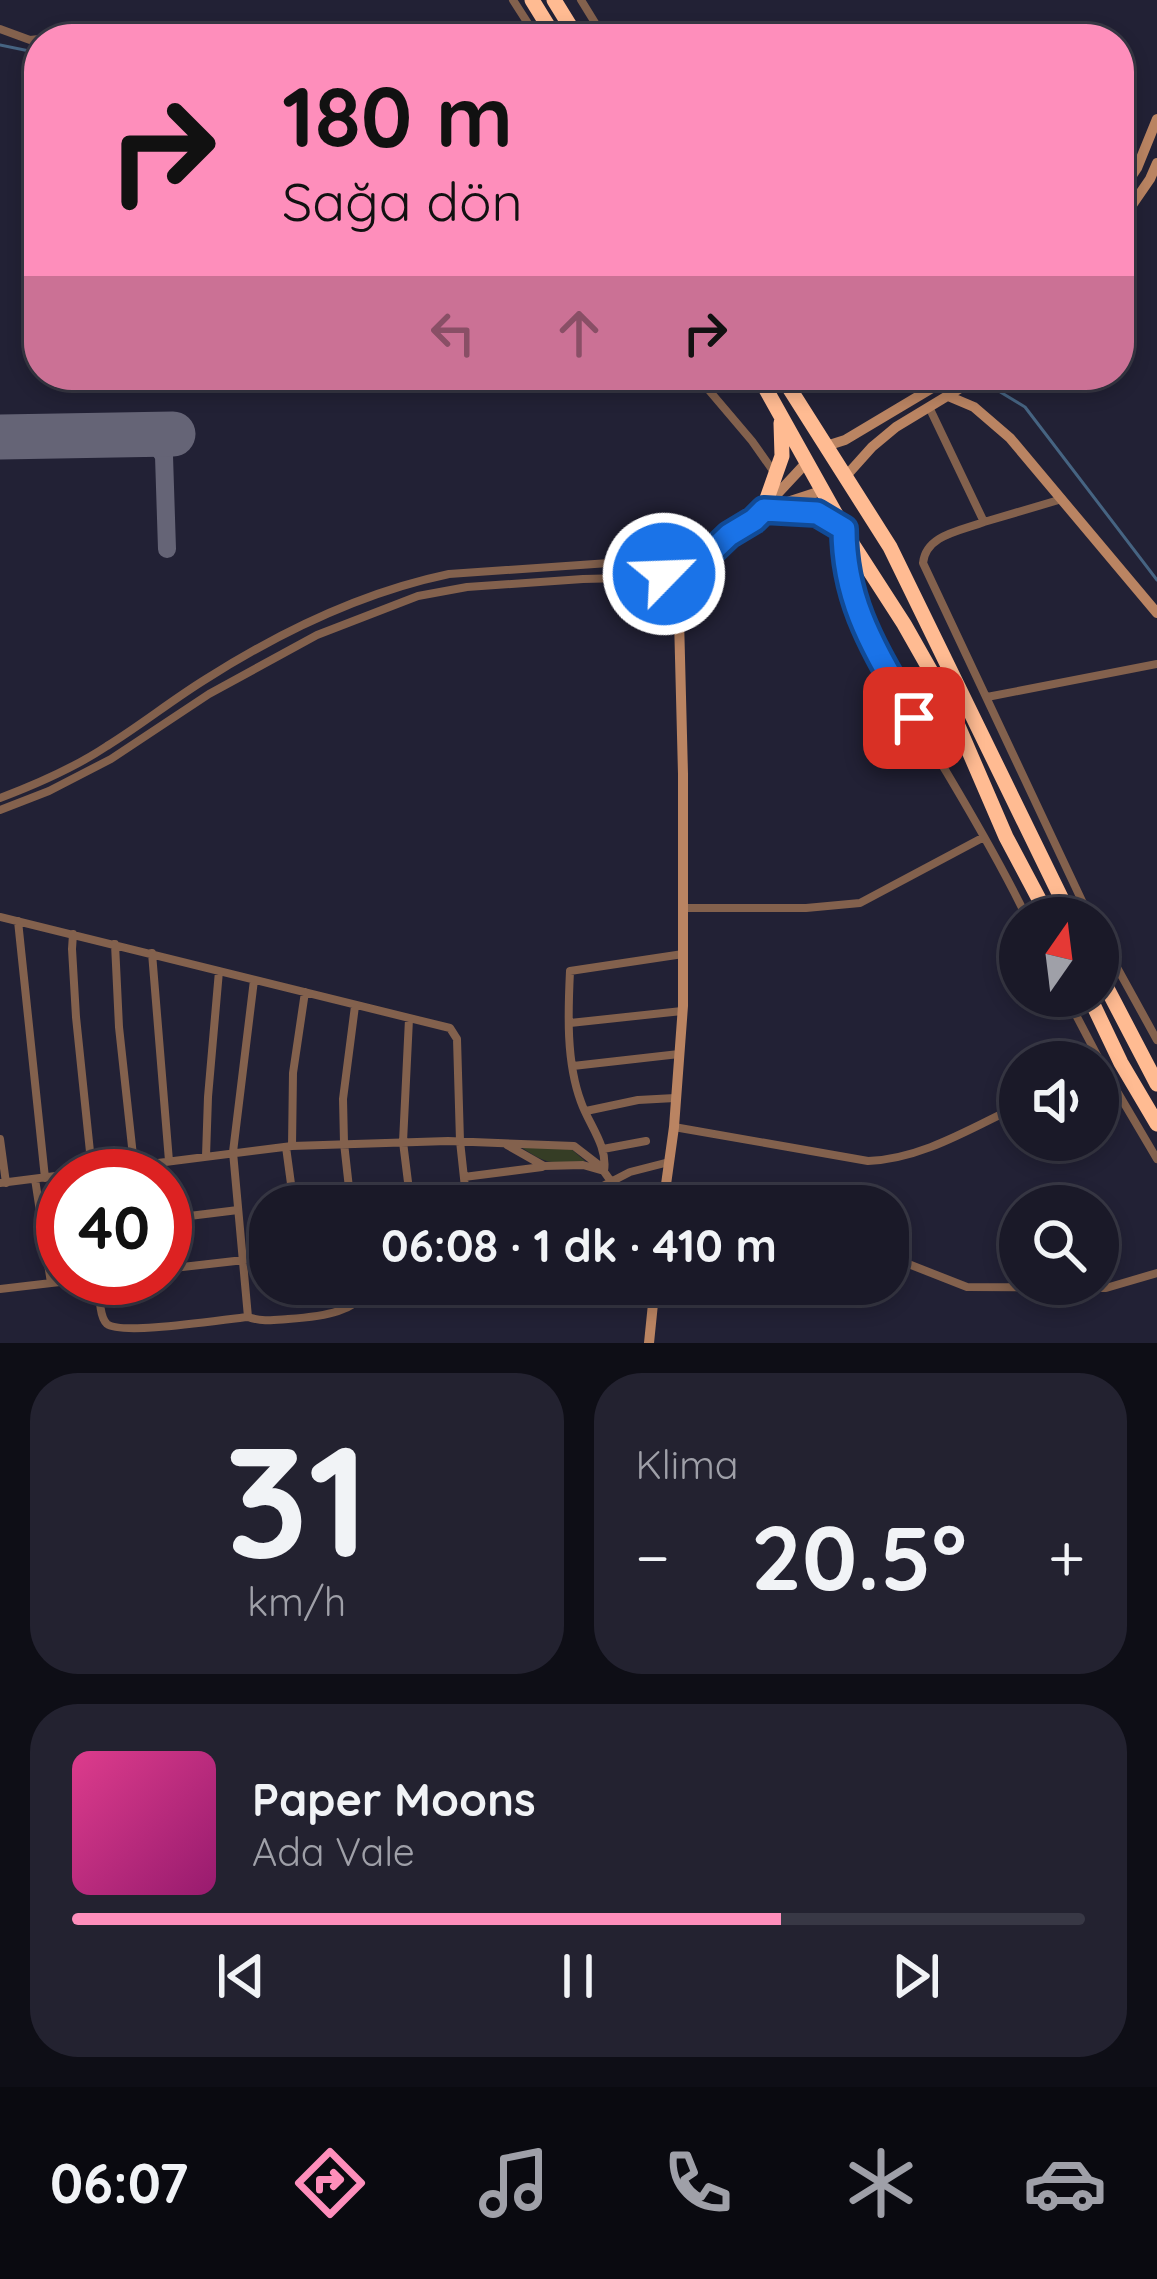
<!DOCTYPE html>
<html lang="tr">
<meta charset="utf-8">
<style>
:root{--surface:#1a1928;--page:#232230;--text:#f1f3f6;--muted:#9fa0a8;--line:#383845;--accent:#fe8ebb}
body{margin:0;font-family:Quicksand,sans-serif;background:var(--page);color:var(--text);height:100vh;display:flex;flex-direction:column;font-size:45px;white-space:nowrap}
*{box-sizing:border-box;margin:0}
p{font-size:39px;color:var(--muted)}
.icon{flex:none;width:66px;height:66px;fill:none;stroke:currentColor;stroke-width:2;stroke-linecap:round;stroke-linejoin:round}
.map{position:relative;height:1343px;overflow:hidden}
.details{display:flex;flex-direction:column;gap:30px;padding:30px;background:#0e0e16;flex:1}
.details>*{flex:none}
.hud{position:absolute;left:24px;top:24px;width:1110px;height:366px;border-radius:48px;box-shadow:0 6px 18px #0003,0 0 0 3px var(--line);background:#fe8ebb;color:#111;overflow:hidden}
.needle{width:78px;rotate:14deg}
.tools{position:absolute;left:999px;top:897px;display:grid;gap:24px}
.tools a{display:grid;place-items:center;width:120px;height:120px;border-radius:50%;background:var(--surface);box-shadow:0 6px 18px #0003,0 0 0 3px var(--line);font-size:60px}
.speed{position:absolute;left:36px;top:1149px;display:flex;gap:24px;font-size:60px;font-weight:700;text-align:center}
.speed>*{display:grid;place-content:center;width:156px;height:156px;border-radius:50%;background:var(--surface);box-shadow:0 6px 18px #0003,0 0 0 3px var(--line);line-height:1}
.speed .limit{border:18px solid #d22;background:#fff;color:#111}
.pin{position:absolute;display:grid;place-items:center;width:102px;height:102px;color:#fff;margin:-51px;border-radius:24px;box-shadow:0 6px 18px #0006}
.me{position:absolute;width:132px;margin:-66px;rotate:66deg;stroke-linejoin:round;filter:drop-shadow(0 0 9px #0008)}
.turn{display:flex;align-items:center;gap:42px;height:252px;padding:0 60px;font-size:54px}
.turn .icon{width:156px;height:156px;stroke-width:2.5}
.turn b{display:block;font-size:84px;line-height:102px}
.lanes{display:flex;align-items:center;height:114px;padding:0 60px;background:#0003;justify-content:center;gap:60px;direction:ltr}
.lanes .off{opacity:.35}
.big{font-size:90px;font-weight:700;line-height:1.1}
.details .widget{flex:1;display:flex;flex-direction:column;justify-content:center;gap:18px;min-width:0;padding:0 42px;border-radius:48px;background:var(--page)}
.details .dial{align-items:center;gap:0}
.dial b{font-size:156px;line-height:1}
.song{display:flex;align-items:center;gap:36px}
.cover{width:144px;height:144px;border-radius:18px;background:linear-gradient(135deg,hsl(330 70% 55%),hsl(320 70% 35%))}
.played{height:12px;border-radius:6px;background:linear-gradient(90deg,var(--accent) 70%,var(--line) 70%)}
.keys{display:flex;justify-content:space-around;direction:ltr}
.heat{display:flex;justify-content:space-between;align-items:center;font-size:66px;direction:ltr}
.details .tiles{flex:1;display:grid;gap:30px;grid-template-columns:1fr 1fr}
.widget:last-child{grid-column:span 2}
.trip{position:absolute;left:249px;top:1185px;width:660px;height:120px;border-radius:48px;background:var(--surface);box-shadow:0 6px 18px #0003,0 0 0 3px var(--line);font-weight:700;line-height:120px;text-align:center}
.menu{display:flex;height:192px;justify-content:space-around;align-items:center;background:#0a0a10;color:var(--muted)}
.menu .icon{width:84px;height:84px}
.menu .on{color:var(--accent)}
.menu b{font-size:54px;color:var(--text)}
.map>svg:first-child{display:block}
</style>
<div class="map">
<svg width="1157" height="1343" viewBox="0 0 1157 1343">
<rect width="100%" height="100%" fill="#222135"/>
<!-- green -->
<path fill="#353d25" d="M521,1147l49,1 15,13c-33,2 -36,5 -64,-14z"/>
<g fill="none" stroke-linecap="round" stroke-linejoin="round">
<!-- stream -->
<path stroke="#466482" stroke-width="3" d="M0,45l39,8
M997,390l28,17 132,173"/>
<!-- taxiway -->
<path stroke="#656476" stroke-width="18" d="M149,434l15,22 3,93"/>
<!-- runway -->
<path stroke="#656476" stroke-width="45" d="M0,437l173,-3"/>
<!-- street -->
<path stroke="#83614d" stroke-width="8" d="M513,0l25,39
M581,0l24,39
M0,29l30,11 9,-1
M83,39l110,-1 69,-6 78,7
M696,375l56,66 24,34
M929,407l55,115c-24,9 -58,13 -61,41l167,355
M984,522l78,-23
M844,539c1,84 61,164 103,234 28,47 56,95 80,145
M987,697l170,-33
M0,798c37,-14 74,-30 107,-52 34,-21 65,-46 99,-67 74,-47 157,-87 243,-105l218,-15
M0,810l49,-19 62,-32 98,-65 108,-59 101,-39 49,-9 116,-8 84,-2
M683,908h123l54,-5 124,-66
M0,917l450,111 7,11 3,102 7,65
M18,921l27,257
M1098,933l59,107
M73,934l-1,15 4,68 16,154
M115,944l4,83 15,138
M152,953l17,208
M1066,996l42,80 49,83
M409,1019l-6,123 8,64
M570,1023l112,-12
M573,1066l106,-12
M586,1111l52,-11 37,-2
M674,1127l194,34c54,-2 103,-33 152,-56
M0,1139l6,44
M507,1145l37,21 39,-1 21,6c4,-25 -15,-46 -23,-69 -15,-40 -13,-90 -11,-131l113,-17
M292,1146l1,-73 12,-81
M286,1147l8,59
M603,1149l43,-8
M206,1156l2,-59 11,-126
M144,1164l1,12
M464,1177l78,-10
M35,1179l16,104
M0,1183l292,-37 156,-5 126,5 26,20 10,14
M870,1195l1,11
M351,1206l-7,-63 -1,-44 12,-93
M564,1206l66,-34 39,-10
M165,1219l73,-9
M888,1256l79,31 139,1 51,-15
M165,1269l105,-12
M99,1278c1,12 -1,38 8,46 15,12 118,-5 141,-7 14,5 26,3 40,2 41,-3 61,-6 92,-35
M0,1289l94,-11
M248,1317l-15,-165 21,-172"/>
<!-- secondary -->
<path stroke="#ba8462" stroke-width="10" d="M1119,195l18,-27 20,-49
M1119,224l31,-45 7,-16
M948,396l26,11 36,31 147,175
M826,446l19,-6 109,-65
M846,476l26,-29 24,-20 86,-52
M772,507l49,-16
M676,554l50,-19
M663 568a13 13 0 1 1 26 0a13 13 0 1 1-26 0Z
M687,576l42,-41 24,-15 53,-57
M663,1206l11,-79 9,-121v-232l-4,-155 6,-41
M649,1343l6,-59"/>
<!-- highway -->
<path stroke="#ffbb92" stroke-width="15" d="M532,0l24,39
M554,0l24,39
M758,375l95,170 51,79 42,74 60,139 43,81
M781,375l109,172 181,371
M781,423l1,33 -19,54 54,3 25,15
M1098,971l59,113
M1089,996l32,67 36,61"/>
</g>
<g fill="none" stroke-linecap="round" stroke-linejoin="round">
<defs>
<path id="route" d="M664,574l7,6h11l47,-45 25,-15 10,-10 53,3 27,16c0,77 34,125 70,189"/>
</defs>
<!-- route casing -->
<use href="#route" stroke="#114b97" stroke-width="30"/>
<!-- route -->
<use href="#route" stroke="#1a73e8" stroke-width="21"/>
</g>
</svg>
<div class="tools">
<a><svg class="needle" viewBox="-14 -14 28 28"><path d="M0-13l5 13h-10z" fill="#e53935"/><path d="M0 13l5-13h-10z" fill="#9fa0a8"/></svg></a>
<a><svg class="icon" aria-label="sound" viewBox="0 0 24 24"><path d="M4 9h4l5-4v14l-5-4H4zM17 9q2 3 0 6"/></svg></a>
<a><svg class="icon" aria-label="search" viewBox="0 0 24 24"><circle cx="10" cy="10" r="6"/><path d="M15 15l6 6"/></svg></a>
</div>
<div class="speed"><div class="limit">40</div></div>
<div class="pin" style="left:914px;top:718px;background:#d93025"><svg class="icon" aria-label="arrive" viewBox="0 0 24 24"><path d="M6 21V4h12l-3 4 3 4H6"/></svg></div>
<svg class="me" style="left:664px;top:574px" viewBox="-20 -20 40 40"><circle r="17" fill="#1a73e8" stroke="#fff" stroke-width="3"/><path d="M0-11L8 9 0 5-8 9z" fill="#fff"/></svg>
<div class="trip">06:08 · 1 dk · 410 m</div>
<div class="hud">
<div class="turn"><svg class="icon" aria-label="right" viewBox="0 0 24 24"><path d="M7 20v-9h11M14 6l5 5-5 5"/></svg><div><b>180 m</b>Sağa dön</div></div>
<div class="lanes"><svg class="icon off" aria-label="left" viewBox="0 0 24 24"><path d="M17 20v-9H6M10 6l-5 5 5 5"/></svg><svg class="icon off" aria-label="ahead" viewBox="0 0 24 24"><path d="M12 20V5M6 11l6-6 6 6"/></svg><svg class="icon" aria-label="right" viewBox="0 0 24 24"><path d="M7 20v-9h11M14 6l5 5-5 5"/></svg></div>
</div>
</div>
<section class="details">
<div class="tiles">
<div class="widget dial"><b>31</b><p>km/h</p></div>
<div class="widget"><p>Klima</p>
<div class="heat"><a>−</a><b class="big">20.5°</b><a>+</a></div>
</div>
<div class="widget">
<div class="song"><i class="cover"></i><div><b>Paper Moons</b><p>Ada Vale</p></div></div>
<div class="played"></div>
<div class="keys"><svg class="icon" aria-label="previous" viewBox="0 0 24 24"><path d="M18 5L8 12l10 7zM5 5v14"/></svg><svg class="icon" aria-label="pause" viewBox="0 0 24 24"><path d="M8 5v14M16 5v14"/></svg><svg class="icon" aria-label="next" viewBox="0 0 24 24"><path d="M6 5l10 7-10 7zM19 5v14"/></svg></div>
</div>
</div>
</section>
<nav class="menu">
<b>06:07</b>
<svg class="icon on" aria-label="directions" viewBox="0 0 24 24"><path d="M12 3l9 9-9 9-9-9zM9 14v-3h6M13 9l2 2-2 2"/></svg>
<svg class="icon" aria-label="music" viewBox="0 0 24 24"><path d="M9 18V5l10-2v13"/><circle cx="6" cy="18" r="3"/><circle cx="16" cy="16" r="3"/></svg>
<svg class="icon" aria-label="phone" viewBox="0 0 24 24"><path d="M5 4h4l2 5-3 2q2 4 5 5l2-3 5 2v4C11 20 4 13 5 4z"/></svg>
<svg class="icon" aria-label="climate" viewBox="0 0 24 24"><path d="M12 3v18M4 7l16 10M4 17L20 7"/></svg>
<svg class="icon" aria-label="car" viewBox="0 0 24 24"><path d="M5 17H2v-5l4-1 3-4h7l3 4 3 1v5h-3M9 17h6M6 11h13"/><circle cx="7" cy="17" r="2"/><circle cx="17" cy="17" r="2"/></svg>
</nav>
